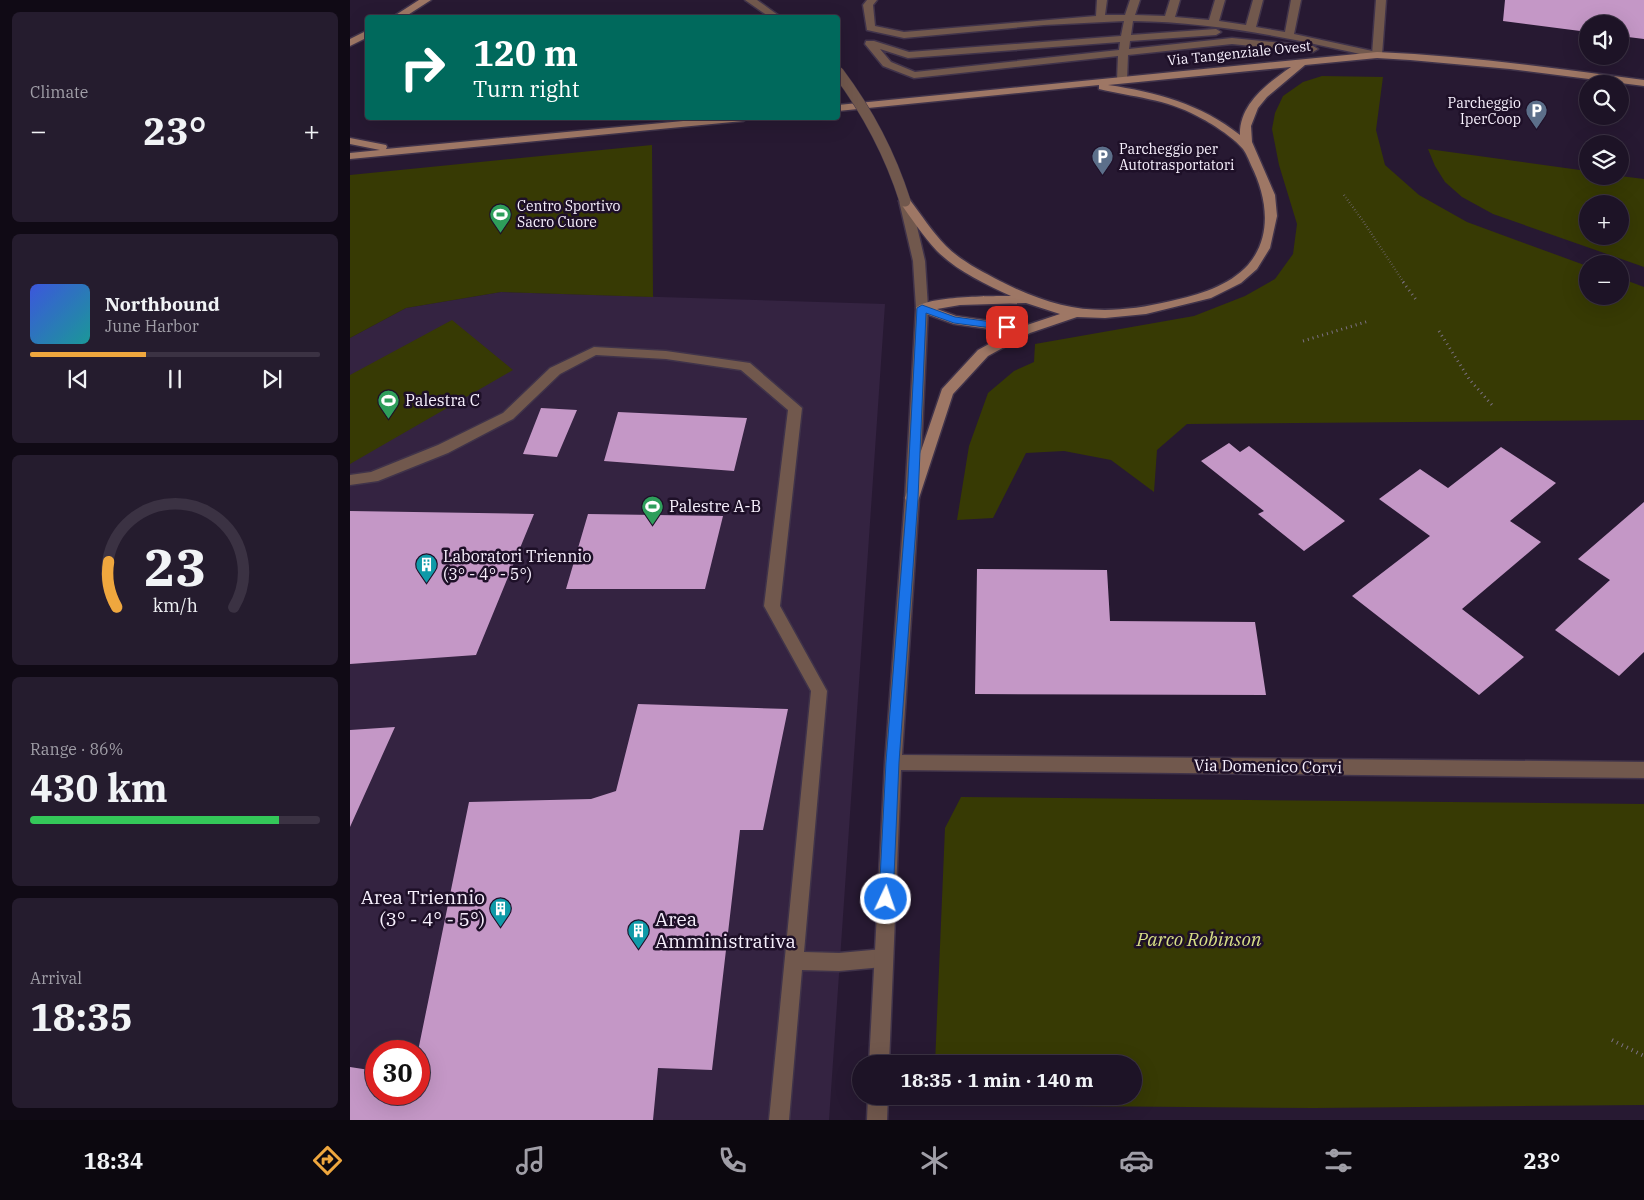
<!DOCTYPE html>
<meta charset="utf-8">
<style>
:root{--surface:#1d1326;--page:#251c2e;--text:#f1f3f6;--muted:#a09ea7;--line:#3b3243;--accent:#efa73e}
body{margin:0;font-family:"IBM Plex Serif",serif;background:var(--page);color:var(--text);height:100vh;display:flex;flex-direction:column;font-size:19px;white-space:nowrap}
*{box-sizing:border-box;margin:0}
p{font-size:16px;color:var(--muted)}
.icon{flex:none;width:28px;height:28px;fill:none;stroke:currentColor;stroke-width:2;stroke-linecap:round;stroke-linejoin:round}
.map{position:relative;flex:1;overflow:hidden}
.side{display:flex;flex-direction:column;gap:12px;padding:12px;background:#100a15;width:350px}
.side>*{flex:none}
.banner{position:absolute;left:15px;top:15px;width:475px;height:105px;border-radius:5px;box-shadow:0 5px 20px #0002,0 0 0 1px var(--line);background:#00695c;color:#fff;overflow:hidden}
.fabs{position:absolute;left:1229px;top:15px;display:grid;gap:10px}
.fabs a{display:grid;place-items:center;width:50px;height:50px;border-radius:50%;background:var(--surface);box-shadow:0 5px 20px #0002,0 0 0 1px var(--line);font-size:25px}
.speed{position:absolute;left:15px;top:1040px;display:flex;gap:10px;font-size:25px;font-weight:700;text-align:center}
.speed>*{display:grid;place-content:center;width:65px;height:65px;border-radius:50%;background:var(--surface);box-shadow:0 5px 20px #0002,0 0 0 1px var(--line);line-height:1}
.speed .limit{border:8px solid #d22;background:#fff;color:#111}
.pin{position:absolute;display:grid;place-items:center;width:42px;height:42px;color:#fff;margin:-21px;border-radius:10px;box-shadow:0 2px 8px #0006}
.me{position:absolute;width:55px;margin:-28px;rotate:3deg;stroke-linejoin:round;filter:drop-shadow(0 0 4px #0008)}
.turn{display:flex;align-items:center;gap:18px;height:105px;padding:0 25px;font-size:22px}
.turn .icon{width:65px;height:65px;stroke-width:2.5}
.turn b{display:block;font-size:35px;line-height:42px}
.big{font-size:38px;font-weight:700;line-height:1.1}
.side .widget{flex:1;display:flex;flex-direction:column;justify-content:center;gap:8px;min-width:0;padding:0 18px;border-radius:8px;background:var(--page)}
.side .dial{align-items:center;gap:0}
.dial svg{height:130px;overflow:visible;fill:none;stroke:var(--line);stroke-width:7;stroke-linecap:round;text-anchor:middle}
.dial text{fill:var(--text);stroke:none}
.song{display:flex;align-items:center;gap:15px}
.cover{width:60px;height:60px;border-radius:8px;background:linear-gradient(135deg,hsl(230 70% 55%),hsl(180 70% 35%))}
.played{height:5px;border-radius:2px;background:linear-gradient(90deg,var(--accent) 40%,var(--line) 40%)}
.keys{display:flex;justify-content:space-around;direction:ltr}
.heat{display:flex;justify-content:space-between;align-items:center;font-size:28px;direction:ltr}
.charge{height:8px;border-radius:4px;background:linear-gradient(90deg,#34c759 86%,var(--line) 0)}
.trip{position:absolute;left:502px;top:1055px;width:290px;height:50px;border-radius:25px;background:var(--surface);box-shadow:0 5px 20px #0002,0 0 0 1px var(--line);font-weight:700;line-height:50px;text-align:center}
.dock{display:flex;height:80px;justify-content:space-around;align-items:center;background:#0c080f;color:var(--muted)}
.dock .icon{width:35px;height:35px}
.dock .selected{color:var(--accent)}
.dock b{font-size:22px;color:var(--text)}
main{display:flex;flex:1;min-height:0}
.map>svg:first-child{display:block}
</style>
<main>
<section class="side">
<div class="widget"><p>Climate</p>
<div class="heat"><a>−</a><b class="big">23°</b><a>+</a></div>
</div>
<div class="widget">
<div class="song"><i class="cover"></i><div><b>Northbound</b><p>June Harbor</p></div></div>
<div class="played"></div>
<div class="keys"><svg class="icon" aria-label="previous" viewBox="0 0 24 24"><path d="M18 5L8 12l10 7zM5 5v14"/></svg><svg class="icon" aria-label="pause" viewBox="0 0 24 24"><path d="M8 5v14M16 5v14"/></svg><svg class="icon" aria-label="next" viewBox="0 0 24 24"><path d="M6 5l10 7-10 7zM19 5v14"/></svg></div>
</div>
<div class="widget dial"><svg viewBox="0 0 100 80">
<path d="M14 69A42 42 0 1 1 86 69"/>
<path d="M14 69A42 42 0 0 1 9 41" stroke="#efa73e"/>
<text x="50" y="56" font-size="32" font-weight="700">23</text>
<text x="50" y="72" font-size="11">km/h</text>
</svg></div>
<div class="widget"><p>Range · 86%</p><b class="big">430 km</b><div class="charge"></div></div>
<div class="widget"><p>Arrival</p><b class="big">18:35</b></div>
</section>
<div class="map">
<svg width="1294" height="1120" viewBox="0 0 1294 1120">
<rect width="100%" height="100%" fill="#271932"/>
<!-- built -->
<path fill="#342341" fill-rule="evenodd" d="M151,292l384,12 -56,816h-479v-782l56,-30zM26,1051h43v43h-43z"/>
<!-- green -->
<path fill="#373a04" fill-rule="evenodd" d="M972,76l61,1 -7,53 9,35 34,30 48,27 120,44 1,30h32v-18l24,9v133l-457,4 -30,26 -3,42 -43,-32 -47,-9 -38,2 -33,65 -36,2 12,-74 19,-53 26,-22 20,-9 1,-18 159,-28 51,-20 30,-17 18,-25 4,-30 -18,-59 -7,-36 3,-16 8,-17 20,-14z
M302,145l1,152 -152,-5 -95,16 -56,30v-163z
M1078,149l159,22 1,5h32l24,3v88l-151,-53 -31,-17 -17,-15 -10,-16zM1238,204h32v32h-32z
M102,320l61,50 -163,94v-89z
M611,797l683,7v301l-330,3 -365,-3 -3,-9h188v-32h-199l10,-236z"/>
<!-- building -->
<path fill="#c497c6" d="M1155,0h139v39l-24,-3v-12h-32v8l-85,-11z
M191,408l36,2 -20,47 -34,-3z
M268,412l129,6 -13,53 -130,-10z
M879,443l11,9 9,-6 96,75 -41,30 -46,-37 6,-3 -63,-50z
M1151,447l55,36 -46,38 31,21 -79,67 62,48 -45,38 -127,-99 78,-60 -51,-37 41,-30 28,19z
M1294,502v150l-25,24 -64,-46 55,-50 -32,-21z
M0,511l184,3 -58,141 -126,9z
M238,514l135,2 -18,73h-139z
M627,569l130,1 3,51 145,1 11,73 -291,-1z
M288,704l150,5 -25,121h-23l-28,240 -54,-2 -5,52h-303v-53l26,4v23h43l-1,-43 51,-249 122,-3 25,-8z
M45,727l-45,100v-97z"/>
<g fill="none" stroke-linecap="round" stroke-linejoin="round">
<defs>
<path id="lane" d="M517,0h10l-4,5 2,21 29,6 192,-16 1,-16h10l-2,15h20l5,-15h10l-5,15 30,1 5,-16h10l-5,17 34,3 6,-20h10l-6,21 27,4 7,-25h10l-7,27 29,5 6,-32h10l-7,34 83,18 5,3 -5,3c-81,-19 -161,-36 -244,-37l-2,14 85,-6 5,3 -5,3 -86,6 -1,8 103,-11 81,8 5,3 -5,3 -81,-8 -104,11 -1,25 -5,3 -5,-3 1,-24 -204,22 -31,-12 -18,-22 1,-3h8l35,11 212,-16 3,-15 -80,4 -140,13 -37,-8 -4,-25zM770,42l-1,8 -204,22 -24,-10 -11,-13 28,9z
M244,347l72,4 84,12 52,45 -22,198 47,85 -23,261 35,1 44,-4 7,2 2,7 -2,7 -7,2 -44,4 -37,-1 -13,150h-20l42,-429 -47,-85 24,-196 -47,-40 -75,-11 -70,-4 -36,19 -47,45 -65,34 -70,28 -28,4v-10l21,-3 67,-27 65,-32 47,-45z"/>
<path id="street" d="M395,0h12l25,18h-11z
M1026,0h10l-4,55 -5,3 -5,-3z
M555,198l6,3 14,60 3,47 -9,190 -17,257 742,7v16l-743,-8 -12,294h-20l16,-302 20,-264 11,-190 -3,-47 -14,-60z
M518,1096h20l-1,24h-20z"/>
<path id="secondary" d="M69,0h12l-28,18h-12z
M18,30v7l-18,9v-7z
M1027,52c90,4 178,16 267,28v6l-134,-17 -100,-9 -33,-2 -72,7 -38,32 -9,11 -7,18 1,16 23,53 2,21 -7,32 -13,21 -16,14 -30,15 -65,16 -41,4 -28,-1 -47,16 -42,23 -35,38 -34,104 -2,4 -5,1 -5,-1 -2,-4 37,-109 36,-39 33,-18 -57,-8 -36,-13 -2,-3c10,-12 77,-12 95,-12 -26,-12 -54,-25 -74,-45 -14,-15 -26,-33 -38,-50l2,-2h8c12,15 23,33 37,47 15,15 35,25 54,35 61,31 103,36 171,20 27,-6 58,-15 77,-36 25,-29 19,-68 3,-100 -2,-5 -5,-12 -8,-16 -10,-12 -32,-26 -46,-33 -31,-17 -64,-19 -98,-27v-4l-261,26v-6zM941,67c-23,16 -52,37 -51,68 -39,-31 -84,-43 -132,-50zM676,303l34,11 -36,12 -68,-10 -19,-7 23,-4z
M365,118h33l-5,3 -393,38v-6l30,-3 -30,-6v-6l36,7 1,2 -1,2z"/>
</defs>
<!-- lane casing -->
<use href="#lane" stroke="#40334a" stroke-width="3"/>
<!-- street casing -->
<use href="#street" stroke="#40334a" stroke-width="3"/>
<!-- secondary casing -->
<use href="#secondary" stroke="#40334a" stroke-width="3"/>
<!-- path-far2 -->
<path stroke="#7c7185" stroke-width="2.5" stroke-dasharray="0.5 2.5" stroke-linecap="butt" d="M994,195l19,26 41,62"/>
<!-- path-far1 -->
<path stroke="#7c7185" stroke-width="3" stroke-dasharray="1 4" stroke-linecap="butt" d="M1053,282l14,19
M1089,331l30,48 23,26
M953,341l66,-20"/>
<!-- path -->
<path stroke="#7c7185" stroke-width="4" stroke-dasharray="1 4.5" stroke-linecap="butt" d="M1262,1040l32,16"/>
<!-- lane -->
<use href="#lane" fill="#71584d" fill-rule="evenodd"/>
<!-- street -->
<use href="#street" fill="#71584d" fill-rule="evenodd"/>
<!-- secondary -->
<use href="#secondary" fill="#9e7765" fill-rule="evenodd"/>
<defs>
<path id="street-bridge" d="M488,72c30,40 52,82 67,129"/>
</defs>
<!-- street-bridge casing -->
<use href="#street-bridge" stroke="#40334a" stroke-width="12" stroke-linecap="butt"/>
<!-- street-bridge -->
<use href="#street-bridge" stroke="#71584d" stroke-width="11"/>
</g>
<!-- route -->
<path fill="#1a73e8" stroke="#114b97" d="M572,305l33,12 52,7 5,3 -5,3 -53,-7 -28,-10 -8,185 -19,264 -6,137 -2,5 -5,2 -5,-2 -2,-5 7,-137 21,-264 10,-190z"/>
<!-- icons -->
<defs>
<symbol id="parking-pin" viewBox="-11 -11 22 30"><path d="M0 17L-7.5 6A9.5 9.5 0 1 1 7.5 6Z" fill="#5c6f8a" stroke="#1e1028"/><path d="M-3.5-5.5H1a3.5 3.5 0 0 1 0 7H-1V5.5H-3.5ZM-1-3.4V-.6H.8a1.4 1.4 0 0 0 0-2.8Z" fill="#fff"/></symbol>
<symbol id="stadium-pin" viewBox="-11 -11 22 30"><path d="M0 17L-7.5 6A9.5 9.5 0 1 1 7.5 6Z" fill="#2e9e5b" stroke="#1e1028"/><path d="M0-5a6.5 5 0 1 0 0 10a6.5 5 0 1 0 0-10ZM-3.5-1.8h7v3.6h-7Z" fill="#fff"/></symbol>
<symbol id="building-pin" viewBox="-11 -11 22 30"><path d="M0 17L-7.5 6A9.5 9.5 0 1 1 7.5 6Z" fill="#0f9aa8" stroke="#1e1028"/><path d="M-4-6H4V6H1V3H-1V6H-4ZM-2.5-4.3h1.7v1.8h-1.7ZM.8-4.3h1.7v1.8H.8ZM-2.5-1h1.7V.8h-1.7ZM.8-1h1.7V.8H.8Z" fill="#fff"/></symbol>
</defs>
<g fill-rule="evenodd">
<use href="#parking-pin" x="1174" y="98" width="25" height="34"/>
<use href="#parking-pin" x="740" y="144" width="25" height="34"/>
<use href="#stadium-pin" x="138" y="202" width="25" height="34"/>
<use href="#stadium-pin" x="26" y="388" width="25" height="34"/>
<use href="#stadium-pin" x="290" y="494" width="25" height="34"/>
<use href="#building-pin" x="64" y="552" width="25" height="34"/>
<use href="#building-pin" x="138" y="896" width="25" height="34"/>
<use href="#building-pin" x="276" y="918" width="25" height="34"/>
</g>
<g text-anchor="middle" stroke-width="5" stroke-linejoin="round" paint-order="stroke">
<!-- far-street labels -->
<g font-size="14" fill="#f7f0fd" stroke="#1e1028">
<text transform="translate(889 53) rotate(-6)" y="5">Via Tangenziale Ovest</text>
</g>
<!-- far-poi labels -->
<g font-size="14" fill="#f7f0fd" stroke="#1e1028" text-anchor="start">
<text x="1171" y="108" text-anchor="end">Parcheggio<tspan x="1171" dy="16">IperCoop</tspan></text>
<text x="769" y="154">Parcheggio per<tspan x="769" dy="16">Autotrasportatori</tspan></text>
<text x="167" y="211">Centro Sportivo<tspan x="167" dy="16">Sacro Cuore</tspan></text>
</g>
<!-- poi labels -->
<g font-size="16" fill="#f7f0fd" stroke="#1e1028" text-anchor="start">
<text x="55" y="406">Palestra C</text>
<text x="319" y="512">Palestre A-B</text>
<text x="93" y="562">Laboratori Triennio<tspan x="93" dy="18">(3° - 4° - 5°)</tspan></text>
</g>
<!-- street labels -->
<g font-size="16" fill="#f7f0fd" stroke="#1e1028">
<text transform="translate(918 766) rotate(1)" y="6">Via Domenico Corvi</text>
</g>
<!-- near-poi labels -->
<g font-size="19" fill="#f7f0fd" stroke="#1e1028" text-anchor="end">
<text x="135" y="904">Area Triennio<tspan x="135" dy="22">(3° - 4° - 5°)</tspan></text>
<text x="305" y="926" text-anchor="start">Area<tspan x="305" dy="22">Amministrativa</tspan></text>
</g>
<!-- near-park labels -->
<g font-size="19" font-style="italic" fill="#d7df86" stroke="#1e1028">
<text x="849" y="946">Parco Robinson</text>
</g>
</g>
</svg>
<div class="fabs">
<a><svg class="icon" aria-label="sound" viewBox="0 0 24 24"><path d="M4 9h4l5-4v14l-5-4H4zM17 9q2 3 0 6"/></svg></a>
<a><svg class="icon" aria-label="search" viewBox="0 0 24 24"><circle cx="10" cy="10" r="6"/><path d="M15 15l6 6"/></svg></a>
<a><svg class="icon" aria-label="layers" viewBox="0 0 24 24"><path d="M12 4l9 5-9 5-9-5zM3 14l9 5 9-5"/></svg></a>
<a>+</a>
<a>−</a>
</div>
<div class="speed"><div class="limit">30</div></div>
<div class="pin" style="left:657px;top:327px;background:#d93025"><svg class="icon" aria-label="arrive" viewBox="0 0 24 24"><path d="M6 21V4h12l-3 4 3 4H6"/></svg></div>
<svg class="me" style="left:536px;top:899px" viewBox="-20 -20 40 40"><circle r="17" fill="#1a73e8" stroke="#fff" stroke-width="3"/><path d="M0-11L8 9 0 5-8 9z" fill="#fff"/></svg>
<div class="trip">18:35 · 1 min · 140 m</div>
<div class="banner">
<div class="turn"><svg class="icon" aria-label="right" viewBox="0 0 24 24"><path d="M7 20v-9h11M14 6l5 5-5 5"/></svg><div><b>120 m</b>Turn right</div></div>
</div>
</div>
</main>
<nav class="dock">
<b>18:34</b>
<svg class="icon selected" aria-label="directions" viewBox="0 0 24 24"><path d="M12 3l9 9-9 9-9-9zM9 14v-3h6M13 9l2 2-2 2"/></svg>
<svg class="icon" aria-label="music" viewBox="0 0 24 24"><path d="M9 18V5l10-2v13"/><circle cx="6" cy="18" r="3"/><circle cx="16" cy="16" r="3"/></svg>
<svg class="icon" aria-label="phone" viewBox="0 0 24 24"><path d="M5 4h4l2 5-3 2q2 4 5 5l2-3 5 2v4C11 20 4 13 5 4z"/></svg>
<svg class="icon" aria-label="climate" viewBox="0 0 24 24"><path d="M12 3v18M4 7l16 10M4 17L20 7"/></svg>
<svg class="icon" aria-label="car" viewBox="0 0 24 24"><path d="M5 17H2v-5l4-1 3-4h7l3 4 3 1v5h-3M9 17h6M6 11h13"/><circle cx="7" cy="17" r="2"/><circle cx="17" cy="17" r="2"/></svg>
<svg class="icon" aria-label="filters" viewBox="0 0 24 24"><path d="M4 7h16M4 17h16"/><circle cx="9" cy="7" r="2"/><circle cx="15" cy="17" r="2"/></svg>
<b>23°</b>
</nav>
